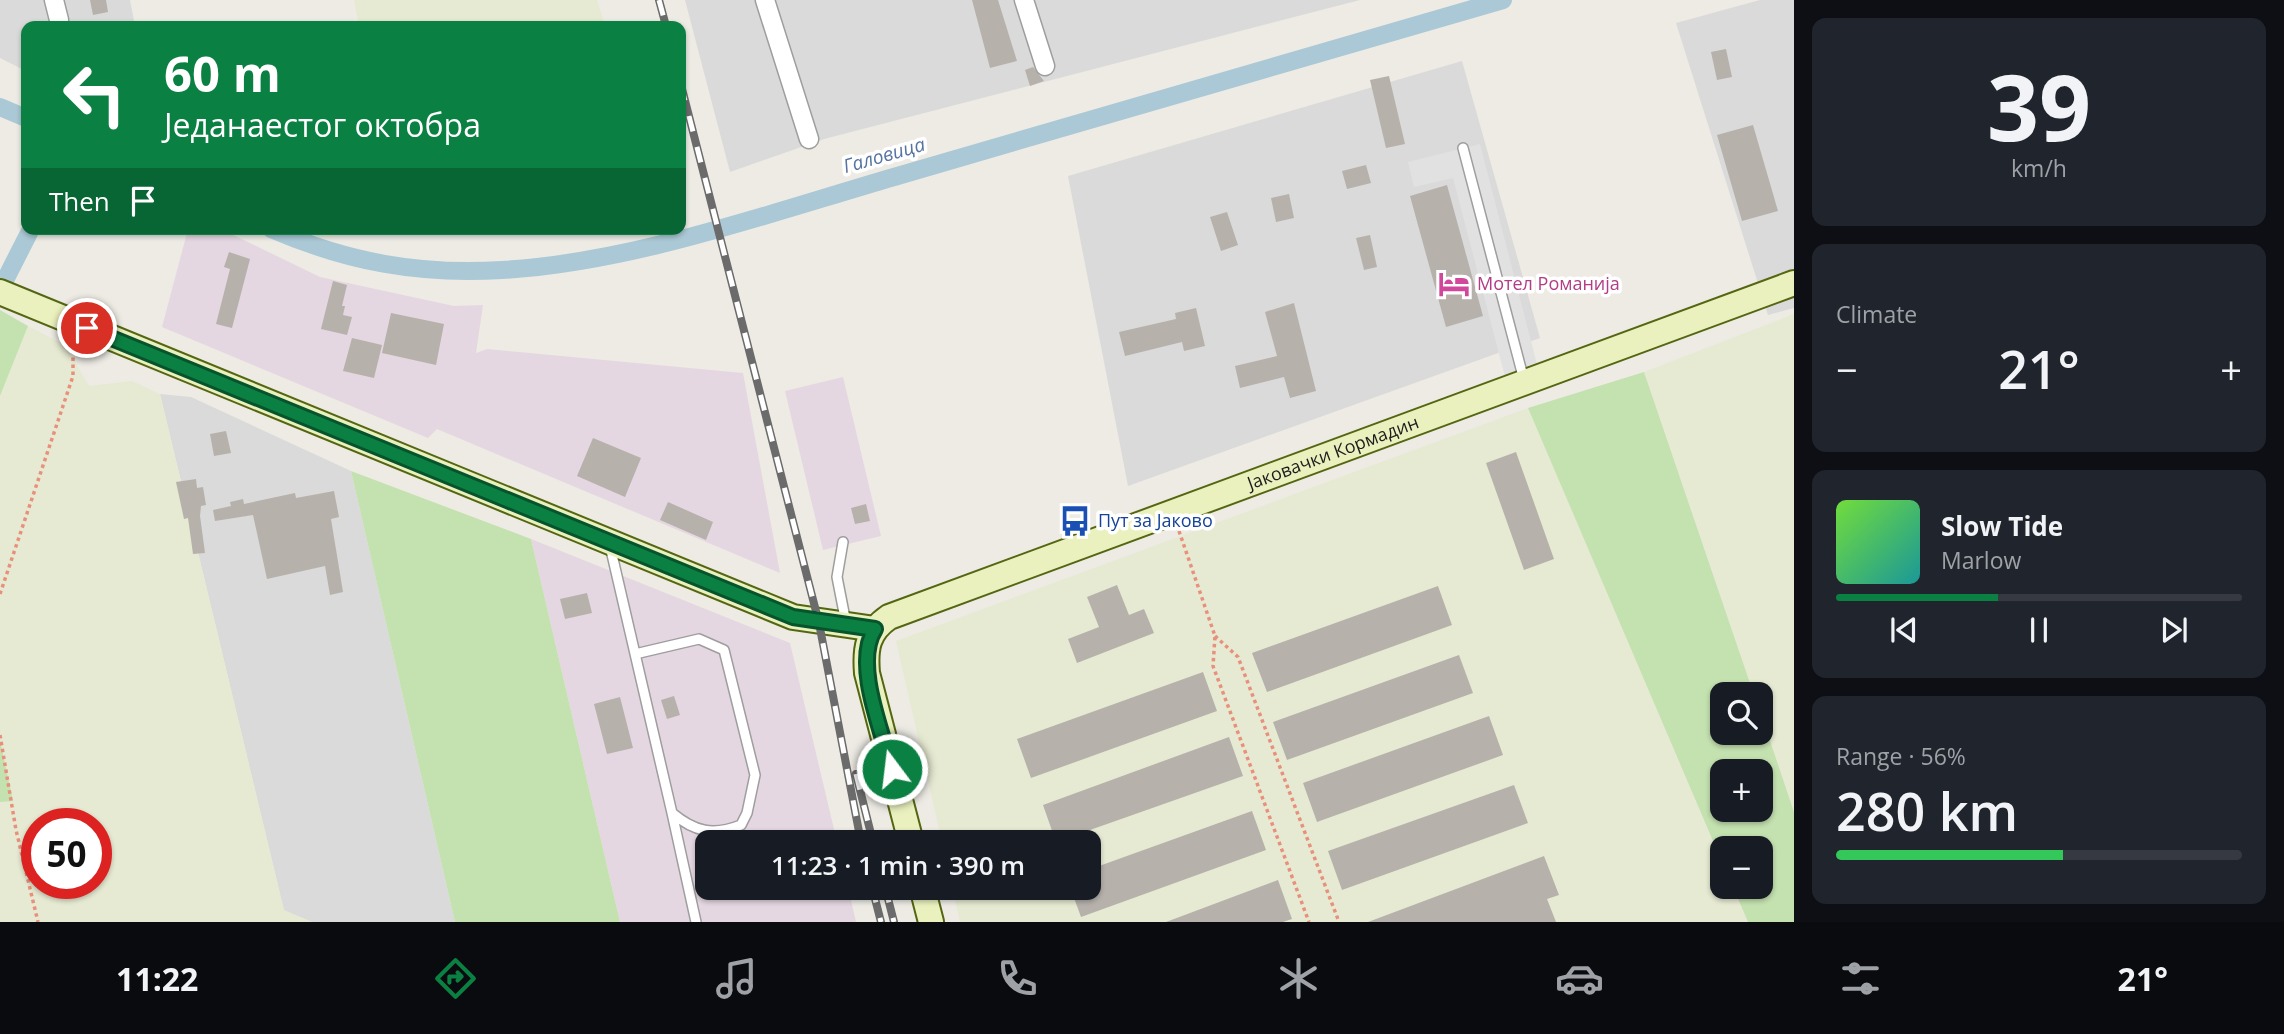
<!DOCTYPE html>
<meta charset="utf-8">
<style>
:root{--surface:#171b24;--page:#20242c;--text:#f1f3f6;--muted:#9ea1a6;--line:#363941;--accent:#0b8043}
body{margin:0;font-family:"Open Sans",sans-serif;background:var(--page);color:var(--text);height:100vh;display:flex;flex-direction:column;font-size:26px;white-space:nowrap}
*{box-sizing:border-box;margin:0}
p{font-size:23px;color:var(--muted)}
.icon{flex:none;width:38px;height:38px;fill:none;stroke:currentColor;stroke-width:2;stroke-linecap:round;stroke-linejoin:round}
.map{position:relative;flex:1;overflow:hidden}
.panel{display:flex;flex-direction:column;gap:18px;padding:18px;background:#0d0f14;width:490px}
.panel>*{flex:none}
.guide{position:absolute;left:21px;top:21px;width:665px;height:214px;border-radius:14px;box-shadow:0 2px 5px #0004;background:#0b8043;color:#fff;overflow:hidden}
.fabs{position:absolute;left:1710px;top:682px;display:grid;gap:14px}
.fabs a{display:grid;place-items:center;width:63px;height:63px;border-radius:14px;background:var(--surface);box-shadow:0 2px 5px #0004;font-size:35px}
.speed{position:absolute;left:21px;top:808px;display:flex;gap:14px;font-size:35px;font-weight:700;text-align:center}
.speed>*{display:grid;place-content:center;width:91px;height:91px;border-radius:50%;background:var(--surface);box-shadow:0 2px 5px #0004;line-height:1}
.speed .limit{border:10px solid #d22;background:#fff;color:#111}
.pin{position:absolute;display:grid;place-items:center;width:60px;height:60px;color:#fff;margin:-30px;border:4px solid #fff;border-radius:50%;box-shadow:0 2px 7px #0007}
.me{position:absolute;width:77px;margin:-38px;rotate:345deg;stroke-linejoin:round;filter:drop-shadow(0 0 5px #0008)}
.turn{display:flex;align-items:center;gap:24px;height:147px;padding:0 28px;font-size:32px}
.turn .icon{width:91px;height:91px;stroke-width:2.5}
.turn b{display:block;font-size:49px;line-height:60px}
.then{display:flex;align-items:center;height:66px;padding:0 28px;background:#0003;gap:14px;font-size:26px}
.big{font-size:52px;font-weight:600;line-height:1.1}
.panel .card{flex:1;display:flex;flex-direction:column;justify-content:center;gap:10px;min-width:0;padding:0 24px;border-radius:14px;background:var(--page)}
.panel .dial{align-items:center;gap:0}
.dial b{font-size:91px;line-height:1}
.song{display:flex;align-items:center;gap:21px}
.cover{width:84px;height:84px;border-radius:10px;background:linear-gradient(135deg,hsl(100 70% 55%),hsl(180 70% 35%))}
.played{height:7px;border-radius:4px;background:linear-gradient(90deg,var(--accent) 40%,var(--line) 40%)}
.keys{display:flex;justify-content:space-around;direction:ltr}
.heat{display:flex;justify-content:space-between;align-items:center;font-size:38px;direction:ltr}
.charge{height:10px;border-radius:5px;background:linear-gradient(90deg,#34c759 56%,var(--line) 0)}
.trip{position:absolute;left:695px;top:830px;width:406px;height:70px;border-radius:14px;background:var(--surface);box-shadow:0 2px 5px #0004;font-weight:600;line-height:70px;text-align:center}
.tab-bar{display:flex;height:112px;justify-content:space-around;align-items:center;background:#090b0e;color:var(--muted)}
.tab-bar .icon{width:49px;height:49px}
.tab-bar .on{color:var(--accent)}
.tab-bar b{font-size:32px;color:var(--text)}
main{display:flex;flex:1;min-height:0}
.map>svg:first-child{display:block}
</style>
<main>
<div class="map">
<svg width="1794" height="922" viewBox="0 0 1794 922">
<rect width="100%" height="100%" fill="#edebe4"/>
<!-- residential -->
<path fill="#dbdada" d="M0,0h130l5,26h-109v45l-26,-13z
M685,0h675l-536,139 -94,33z
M1760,0h34v308l-26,7 -92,-292z
M1462,61l78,277 -412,148 -60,-310z
M160,394l31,3 160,74 104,451h-143l-28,-11z"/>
<!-- industrial -->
<path fill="#e5d7e1" d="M188,229h33l99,48 134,29 29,-1 -7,48 11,-4 256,24 37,200 -343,-144 -9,9 -266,-111z
M843,377l38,159 -58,14 -38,-159z
M531,539l259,104 47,199h-130v45h141l8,35h-236z"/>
<!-- farmland -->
<path fill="#e6ead2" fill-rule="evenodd" d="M354,0h243l8,26h-246z
M1794,314v498l-33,-98 -1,-19h-6l-110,-323z
M28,326l37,19 24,41 43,-5 28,13 124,516 28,12h-312v-120l13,-1 -13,-61v-344zM37,824h59v60h-59z
M1528,408l194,454v25h11l15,35h-788l-8,-35h136v-45h-146l-46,-201z"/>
<!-- grass -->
<path fill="#c4e1b0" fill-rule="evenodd" d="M0,310l28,16 -28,70z
M1644,372l110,323h-32v38h38l1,-19 33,98v110h-46l-15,-35h27v-38h-38v13l-194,-454zM1722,772h38v38h-38z
M351,471l180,68 89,383h-165z
M0,740l13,61 -13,1z"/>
<!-- parking -->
<path fill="#e1e1e1" d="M1480,144l60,232 -32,12 -55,-210 -39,9 -6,-25z"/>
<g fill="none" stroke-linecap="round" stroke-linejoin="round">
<!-- canal -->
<path stroke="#aac8d5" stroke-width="18" d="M0,107l26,11
M271,229c77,33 147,46 231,41 128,-7 268,-57 392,-93 203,-59 406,-119 609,-177
M0,290l31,-61"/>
</g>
<!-- building -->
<path fill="#b6b1ab" d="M90,0h16l2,12 -15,3z
M972,0h26l19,61 -27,7z
M1726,49l6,28 -15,3 -6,-28z
M1033,67l11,14 -14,5 -5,-16z
M1389,76l16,68 -19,4 -16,-68z
M1753,125l25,86 -36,10 -25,-86z
M1366,165l5,18 -24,6 -5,-18z
M1447,185l36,131 -37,11 -36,-131z
M1289,194l5,24 -18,4 -5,-24z
M1227,212l11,33 -17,6 -11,-34z
M1370,235l7,32 -13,3 -8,-32z
M229,252l21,7 -18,69 -16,-4 14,-55 -6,-2z
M333,281l14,4 -5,21h3l-2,9 9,2 -5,18 -26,-6z
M1294,303l22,88 -26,7 -6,-21 -44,11 -5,-22 42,-10 -12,-44z
M1196,308l9,38 -21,5 -2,-9 -57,14 -6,-24 57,-13 -1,-6z
M391,313l53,11 -8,41 -54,-12z
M352,338l30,7 -8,33 -31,-7z
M226,431l5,22 -17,3 -4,-22z
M593,438l48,20 -16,39 -48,-21z
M1516,452l38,107 -30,11 -38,-107z
M196,479l1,9 6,-1 3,18 -5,1 -1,10 5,37 -12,1 -5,-36 -4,1 -8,-37z
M334,491l5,26 -8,2 12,73 -13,3 -5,-29 -58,13 -14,-64 -38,6 -2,-11 18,-4 -1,-4 13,-3 1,5 51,-11 1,5z
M668,502l45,20 -7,18 -46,-20z
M866,504l4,17 -15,3 -4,-16z
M1117,585l12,30 15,-6 10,24 -77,30 -9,-24 31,-12 -12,-30z
M1438,586l14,39 -185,67 -15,-39z
M587,593l5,20 -27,6 -5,-20z
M1459,655l14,38 -186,67 -14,-38z
M1203,672l14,39 -186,67 -14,-39z
M674,696l6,19 -13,4 -6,-19z
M620,697l13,51 -26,6 -13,-50z
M1489,716l14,39 -186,67 -14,-39z
M1229,737l14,39 -187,66 -13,-37z
M1514,785l14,38 -186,67 -14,-39z
M1252,811l14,39 -185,67 -11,-30h18v-17z
M1544,856l15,39 -12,4 9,23h-188z
M1278,880l14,39 -9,3h-117z"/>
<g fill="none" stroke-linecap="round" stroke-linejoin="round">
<defs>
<path id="lane" d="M1463,148l61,232
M843,542l-6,35 9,46
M610,546l62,267c23,19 41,23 69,12l6,-12 8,-38 -31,-125 -25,-11 -64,15
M672,813l24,109"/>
<path id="street" d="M54,0l5,20
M765,0l44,139
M1024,0l21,66"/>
<g id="secondary">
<path d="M0,292l793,325 82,12"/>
<path id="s1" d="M911,842l-44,-169c-2,-24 0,-41 22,-56l905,-334"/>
<path d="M922,887l9,35"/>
</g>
</defs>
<!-- lane casing -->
<use href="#lane" stroke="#9e9e9e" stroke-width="12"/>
<!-- street casing -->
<use href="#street" stroke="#9e9e9e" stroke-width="21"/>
<!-- secondary casing -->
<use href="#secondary" stroke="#556612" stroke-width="28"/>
<!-- path -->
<path stroke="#e8907b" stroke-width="3.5" stroke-dasharray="3.5 3.5" stroke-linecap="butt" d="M1179,531l36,105 -2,30 96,256
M0,594l73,-218v-34
M1215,636l23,21 101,265
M0,735l16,95 22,92"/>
<!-- lane -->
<use href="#lane" stroke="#fff" stroke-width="9"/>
<!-- street -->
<use href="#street" stroke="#fff" stroke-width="18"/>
<!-- secondary -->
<use href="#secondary" stroke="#eaf1be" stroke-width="24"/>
<defs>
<path id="rail" d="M659,0l7,26
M681,85l138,538 42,219
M856,774l17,68
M872,887l9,35
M885,887l9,35"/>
</defs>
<!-- rail casing -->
<use href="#rail" stroke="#6b6b6b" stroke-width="8"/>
<!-- rail -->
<use href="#rail" stroke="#fff" stroke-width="5" stroke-dasharray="16" stroke-linecap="butt"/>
</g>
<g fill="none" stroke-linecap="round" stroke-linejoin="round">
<defs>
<path id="route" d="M87,328l706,289 82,12c-22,34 7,102 17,140"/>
</defs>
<!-- route casing -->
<use href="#route" stroke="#07532c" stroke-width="18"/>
<!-- route -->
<use href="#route" stroke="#0b8043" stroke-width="12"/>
</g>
<!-- icons -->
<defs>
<symbol id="hotel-bare" viewBox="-9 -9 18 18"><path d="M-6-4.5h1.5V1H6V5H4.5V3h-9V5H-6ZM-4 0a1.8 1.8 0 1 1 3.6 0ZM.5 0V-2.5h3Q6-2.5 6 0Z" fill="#d1479c" stroke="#fff" stroke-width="2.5" paint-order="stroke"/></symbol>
<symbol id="bus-bare" viewBox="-9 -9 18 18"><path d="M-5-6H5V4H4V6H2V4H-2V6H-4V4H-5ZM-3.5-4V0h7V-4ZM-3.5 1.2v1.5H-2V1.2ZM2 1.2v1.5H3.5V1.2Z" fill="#1a4fb4" stroke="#fff" stroke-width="2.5" paint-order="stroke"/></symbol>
</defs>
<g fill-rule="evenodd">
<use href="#hotel-bare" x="1432" y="262" width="44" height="44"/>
<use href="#bus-bare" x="1053" y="499" width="44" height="44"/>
</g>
<g text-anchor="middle" stroke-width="7" stroke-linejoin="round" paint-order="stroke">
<!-- hotel labels -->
<g font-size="18" fill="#b23c85" stroke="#fff" text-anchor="start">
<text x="1477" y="290">Мотел Романија</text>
</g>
<!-- street labels -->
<g font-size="18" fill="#1d1d1d" stroke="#fff">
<text dy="6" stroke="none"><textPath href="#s1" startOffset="712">Јаковачки Кормадин</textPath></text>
</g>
<!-- transit labels -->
<g font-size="18" fill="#164399" stroke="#fff" text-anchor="start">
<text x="1098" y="527">Пут за Јаково</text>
</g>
<!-- water labels -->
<g font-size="19" font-style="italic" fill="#5674a1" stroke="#fff">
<text transform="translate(884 155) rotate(-16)" y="7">Галовица</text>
</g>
</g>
</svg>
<div class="fabs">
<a><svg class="icon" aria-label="search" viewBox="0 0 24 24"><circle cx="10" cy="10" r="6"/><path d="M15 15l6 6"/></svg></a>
<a>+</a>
<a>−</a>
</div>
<div class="speed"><div class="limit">50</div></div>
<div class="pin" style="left:87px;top:328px;background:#d93025"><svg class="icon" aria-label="arrive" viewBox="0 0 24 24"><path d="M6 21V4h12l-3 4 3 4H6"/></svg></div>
<svg class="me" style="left:892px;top:769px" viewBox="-20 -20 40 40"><circle r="17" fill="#0b8043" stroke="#fff" stroke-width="3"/><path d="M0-11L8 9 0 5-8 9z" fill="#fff"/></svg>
<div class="trip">11:23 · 1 min · 390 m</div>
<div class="guide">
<div class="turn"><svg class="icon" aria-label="left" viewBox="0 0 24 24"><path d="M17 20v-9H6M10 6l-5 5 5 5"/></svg><div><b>60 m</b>Једанаестог октобра</div></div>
<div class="then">Then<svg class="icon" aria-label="arrive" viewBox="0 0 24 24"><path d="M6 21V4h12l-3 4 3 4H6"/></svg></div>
</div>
</div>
<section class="panel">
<div class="card dial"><b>39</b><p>km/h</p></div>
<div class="card"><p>Climate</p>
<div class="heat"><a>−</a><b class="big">21°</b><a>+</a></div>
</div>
<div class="card">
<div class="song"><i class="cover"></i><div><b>Slow Tide</b><p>Marlow</p></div></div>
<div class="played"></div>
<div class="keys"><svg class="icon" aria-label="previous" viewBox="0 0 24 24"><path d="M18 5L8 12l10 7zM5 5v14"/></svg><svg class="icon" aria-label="pause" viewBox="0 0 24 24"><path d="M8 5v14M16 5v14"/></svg><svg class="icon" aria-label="next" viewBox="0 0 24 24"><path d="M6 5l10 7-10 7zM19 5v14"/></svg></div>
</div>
<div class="card"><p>Range · 56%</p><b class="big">280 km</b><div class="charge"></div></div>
</section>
</main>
<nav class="tab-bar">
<b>11:22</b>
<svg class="icon on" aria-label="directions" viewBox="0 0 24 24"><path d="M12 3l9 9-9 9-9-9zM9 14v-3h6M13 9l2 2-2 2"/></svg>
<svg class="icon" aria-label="music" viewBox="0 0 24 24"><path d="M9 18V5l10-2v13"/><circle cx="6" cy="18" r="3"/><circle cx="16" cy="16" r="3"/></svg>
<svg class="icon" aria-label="phone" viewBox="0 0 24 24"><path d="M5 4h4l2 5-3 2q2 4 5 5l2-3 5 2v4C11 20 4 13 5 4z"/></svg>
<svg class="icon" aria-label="climate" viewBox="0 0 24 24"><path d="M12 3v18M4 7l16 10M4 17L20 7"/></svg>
<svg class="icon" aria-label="car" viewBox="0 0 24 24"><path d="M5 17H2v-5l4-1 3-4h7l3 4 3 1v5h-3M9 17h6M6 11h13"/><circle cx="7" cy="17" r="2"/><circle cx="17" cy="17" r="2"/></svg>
<svg class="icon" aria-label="filters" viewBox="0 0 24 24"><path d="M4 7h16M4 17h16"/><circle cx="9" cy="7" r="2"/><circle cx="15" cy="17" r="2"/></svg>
<b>21°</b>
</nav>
